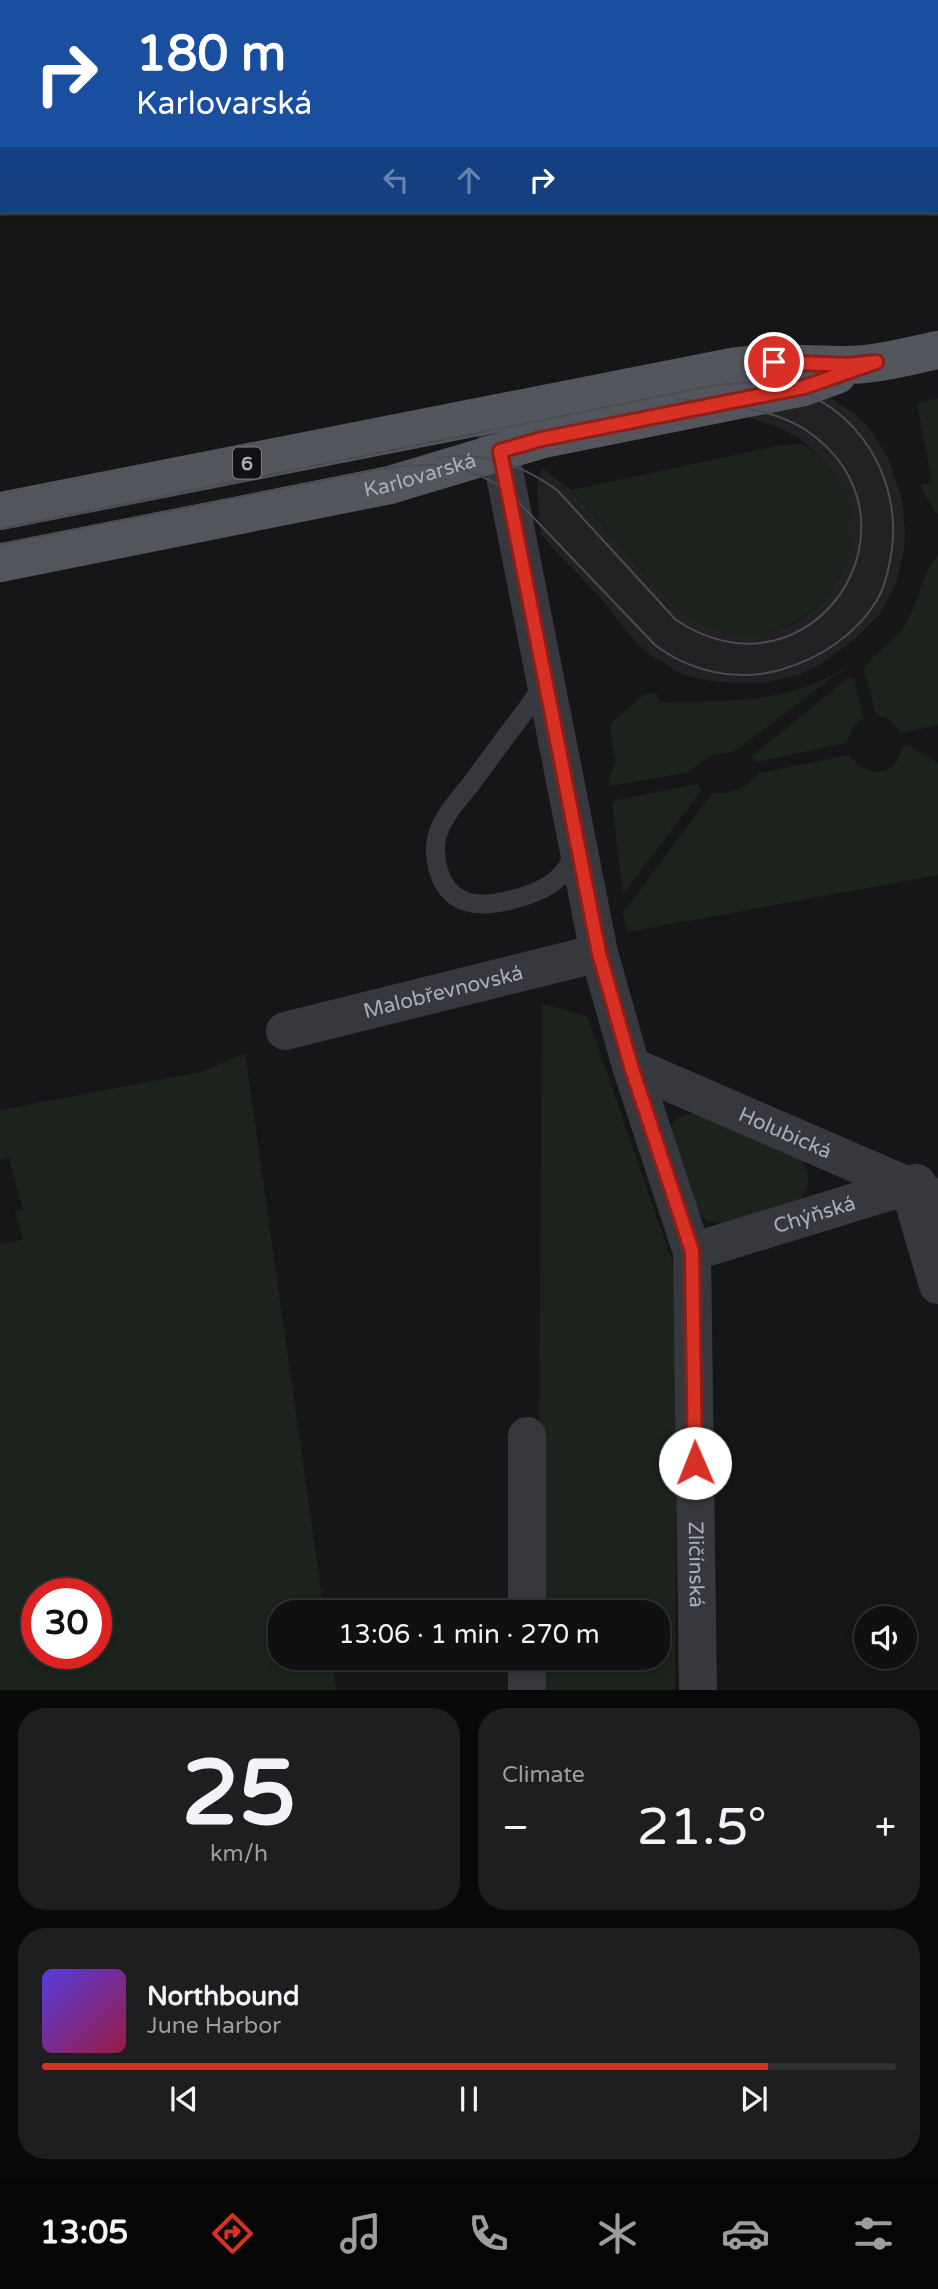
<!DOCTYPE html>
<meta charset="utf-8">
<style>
:root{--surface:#101012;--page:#1e1e20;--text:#f1f3f6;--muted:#9c9d9f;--line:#303032;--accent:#d93025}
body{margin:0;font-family:"Varela Round",sans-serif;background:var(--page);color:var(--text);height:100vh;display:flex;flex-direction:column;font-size:26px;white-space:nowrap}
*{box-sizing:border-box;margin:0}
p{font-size:23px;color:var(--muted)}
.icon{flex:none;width:38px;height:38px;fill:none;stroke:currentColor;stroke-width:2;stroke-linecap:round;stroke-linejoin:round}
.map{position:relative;height:1690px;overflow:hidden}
.drawer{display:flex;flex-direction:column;gap:18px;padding:18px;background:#09090a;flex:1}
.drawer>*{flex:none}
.banner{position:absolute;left:0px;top:0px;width:938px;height:214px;box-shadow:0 4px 10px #0003,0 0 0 2px var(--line);background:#1a4fa0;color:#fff;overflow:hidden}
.fabs{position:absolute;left:854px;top:1606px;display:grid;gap:14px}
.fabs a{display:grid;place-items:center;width:63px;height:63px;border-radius:50%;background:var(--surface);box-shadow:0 4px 10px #0003,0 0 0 2px var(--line);font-size:35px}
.speed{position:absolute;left:21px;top:1578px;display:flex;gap:14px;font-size:35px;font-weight:700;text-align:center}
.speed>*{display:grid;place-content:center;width:91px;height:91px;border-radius:50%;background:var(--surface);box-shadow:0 4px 10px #0003,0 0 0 2px var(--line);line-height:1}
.speed .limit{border:10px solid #d22;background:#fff;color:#111}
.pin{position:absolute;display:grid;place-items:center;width:60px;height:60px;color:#fff;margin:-30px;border:4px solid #fff;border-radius:50%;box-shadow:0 2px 7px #0007}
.me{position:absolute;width:77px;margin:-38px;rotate:359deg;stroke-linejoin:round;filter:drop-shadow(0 0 5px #0008)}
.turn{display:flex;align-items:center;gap:24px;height:147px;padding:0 21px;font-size:32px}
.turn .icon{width:91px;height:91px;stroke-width:2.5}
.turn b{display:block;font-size:49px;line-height:60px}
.lanes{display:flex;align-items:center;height:66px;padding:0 21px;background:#0003;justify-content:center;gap:35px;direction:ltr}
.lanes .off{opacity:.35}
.big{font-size:52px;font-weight:600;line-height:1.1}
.drawer .tile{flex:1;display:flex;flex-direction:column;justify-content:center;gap:10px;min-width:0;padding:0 24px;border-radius:28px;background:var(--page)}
.drawer .dial{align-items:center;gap:0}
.dial b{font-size:91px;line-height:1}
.song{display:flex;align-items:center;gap:21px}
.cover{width:84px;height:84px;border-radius:10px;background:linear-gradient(135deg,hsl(250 70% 55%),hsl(340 70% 35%))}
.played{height:7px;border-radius:4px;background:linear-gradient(90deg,var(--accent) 85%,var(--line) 85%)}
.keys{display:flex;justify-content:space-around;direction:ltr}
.heat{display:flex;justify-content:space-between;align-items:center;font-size:38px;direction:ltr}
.drawer .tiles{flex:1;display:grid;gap:18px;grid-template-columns:1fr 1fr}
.tile:last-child{grid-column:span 2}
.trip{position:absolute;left:268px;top:1600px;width:402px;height:70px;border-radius:28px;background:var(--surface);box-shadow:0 4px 10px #0003,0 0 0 2px var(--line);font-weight:600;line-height:70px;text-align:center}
.tab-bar{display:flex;height:112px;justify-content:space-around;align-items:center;background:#060607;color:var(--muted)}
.tab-bar .icon{width:49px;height:49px}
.tab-bar .active{color:var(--accent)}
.tab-bar b{font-size:32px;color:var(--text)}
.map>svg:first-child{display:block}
</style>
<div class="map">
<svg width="938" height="1691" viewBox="0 0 938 1691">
<rect width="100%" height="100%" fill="#161618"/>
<!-- built -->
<path fill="#222225" d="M824,394l30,19 15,15 18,27 15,44 3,32 -1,20 -7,30 -17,33 -26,26 -38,27 -18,8 -36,8 -46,-1 -33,-7 -33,-20 -14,-12 -33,-42 -63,-67 -3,-48 5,-18 29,22 102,115 72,29 26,-2 24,-8 21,-16 14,-16 11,-18 10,-44 -3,-25 -15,-33 -13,-16 -21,-18 -23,-12 -46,-14z"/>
<!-- green -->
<path fill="#1c231d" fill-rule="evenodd" d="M938,398v116l-4,-3 -14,-26 12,-3 -15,-79z
M800,444c17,6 28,20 37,35 53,90 -52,194 -142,142 -22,-13 -37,-33 -53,-52 -24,-26 -47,-53 -71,-79l211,-45z
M938,556v169l-36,8 -15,-15 -11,-3 -12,-46c8,-14 30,-27 41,-44 14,-21 15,-51 33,-69z
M849,665l-114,86 -26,5 -20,16 -78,14 -2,-7 6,-16 -5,-36 2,-5 31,-27 13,-2 4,9c69,-1 129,3 189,-37z
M849,677h5l9,42 -9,6 -8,18 -89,19 -6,-5z
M908,745l30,18v112l-311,57 -4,-19 89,-120h14l16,-5 18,-15 89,-18c17,23 47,24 53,-8z
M697,784l5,6 -79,104 -11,-91 5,-3z
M542,1004l45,12 91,262 -3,412 -137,1v-34h120v-45h-120z
M245,1053l79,559h-44v45h51l5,33h-336v-445l23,-6 -8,-27 8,-2 -14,-52 -9,2v-50l201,-38zM37,1594h59v60h-59z
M687,1114l13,1 100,43c11,13 11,27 1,41l-75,24 -18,-2 -10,-7 -30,-76c3,-13 6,-20 19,-24z"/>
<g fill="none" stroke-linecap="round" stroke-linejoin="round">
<!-- service -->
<path stroke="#37383d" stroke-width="19" d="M542,680l-3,11 -10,15c-20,26 -39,52 -58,78 -12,15 -26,30 -33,49 -4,12 -3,24 0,36 11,38 41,39 73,31 28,-7 57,-19 63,-51"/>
<!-- minor -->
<g stroke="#37383d" stroke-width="38">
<path d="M208,0l1,2"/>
<path d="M135,2l3,-2"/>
<path d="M399,2l9,-2"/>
<path d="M0,92l2,-1"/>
<path id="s1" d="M494,420l105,533 32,113 61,186 6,439"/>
<path id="s2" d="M285,1031l314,-78"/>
<path id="s3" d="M631,1066l307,133"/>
<path d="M909,1186l29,99"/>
<path id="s4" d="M692,1252l225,-69"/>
<path d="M527,1436v176"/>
<path d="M527,1657v34"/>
</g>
<!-- primary -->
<g stroke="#53555c" stroke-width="38">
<path d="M0,511l737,-145c37,-5 72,-1 109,-1 31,0 62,-9 92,-15"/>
<path id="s5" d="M0,563l390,-78 153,-46 261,-52 33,-12"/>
</g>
<!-- tram -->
<path stroke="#4a4c52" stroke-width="2" d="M436,458c46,-7 85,5 122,33l118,129c138,90 260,-101 130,-190 -32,-21 -90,-29 -128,-31
M0,529l712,-143c17,-2 35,-5 53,-3 82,8 137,86 127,166 -3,17 -6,36 -15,51 -21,35 -58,59 -97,70 -44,12 -89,2 -125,-25l-146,-153c-45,-30 -71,-30 -122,-24
M0,544l395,-78"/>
</g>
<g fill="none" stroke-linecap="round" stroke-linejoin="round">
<defs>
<path id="route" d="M695,1463l-3,-212 -61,-185 -32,-113 -99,-502 42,-12 262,-52 72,-25 -28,3 -74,-3"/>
</defs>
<!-- route casing -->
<use href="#route" stroke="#8d1f18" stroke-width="18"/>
<!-- route -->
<use href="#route" stroke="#d93025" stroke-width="12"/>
</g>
<g text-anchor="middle" stroke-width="7" stroke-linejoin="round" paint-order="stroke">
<!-- shield labels -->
<rect fill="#111113" stroke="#7b7e86" stroke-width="2" x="233" y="447.5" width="28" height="31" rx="5"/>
<g font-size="19" font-weight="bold" fill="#a8adb8">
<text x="247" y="470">6</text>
</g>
<!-- street labels -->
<g font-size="21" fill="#a8adb8" stroke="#111113">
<text dy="7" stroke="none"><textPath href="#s5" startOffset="429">Karlovarská</textPath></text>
<text dy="7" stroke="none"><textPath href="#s2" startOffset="163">Malobřevnovská</textPath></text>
<text dy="7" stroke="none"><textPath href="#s3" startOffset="168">Holubická</textPath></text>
<text dy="7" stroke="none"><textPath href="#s4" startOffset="128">Chýňská</textPath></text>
<text dy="7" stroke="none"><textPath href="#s1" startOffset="1169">Zličínská</textPath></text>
</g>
</g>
</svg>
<div class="fabs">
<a><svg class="icon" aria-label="sound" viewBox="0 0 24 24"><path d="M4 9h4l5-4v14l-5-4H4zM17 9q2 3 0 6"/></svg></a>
</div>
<div class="speed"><div class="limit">30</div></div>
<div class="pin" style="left:774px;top:362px;background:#d93025"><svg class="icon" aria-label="arrive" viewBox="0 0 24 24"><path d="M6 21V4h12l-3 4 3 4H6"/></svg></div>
<svg class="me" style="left:695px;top:1463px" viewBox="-20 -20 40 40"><circle r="19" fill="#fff"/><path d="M0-13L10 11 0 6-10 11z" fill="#d93025"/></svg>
<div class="trip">13:06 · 1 min · 270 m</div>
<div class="banner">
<div class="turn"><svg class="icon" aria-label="right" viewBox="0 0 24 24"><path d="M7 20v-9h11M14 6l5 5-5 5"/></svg><div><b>180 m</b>Karlovarská</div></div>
<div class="lanes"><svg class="icon off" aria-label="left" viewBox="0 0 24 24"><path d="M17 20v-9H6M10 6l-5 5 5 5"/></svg><svg class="icon off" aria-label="ahead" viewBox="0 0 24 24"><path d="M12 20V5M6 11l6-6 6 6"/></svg><svg class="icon" aria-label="right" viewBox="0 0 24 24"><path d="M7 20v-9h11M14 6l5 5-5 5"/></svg></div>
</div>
</div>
<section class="drawer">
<div class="tiles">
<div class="tile dial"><b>25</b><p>km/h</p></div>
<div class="tile"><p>Climate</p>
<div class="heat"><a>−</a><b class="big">21.5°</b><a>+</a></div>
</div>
<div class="tile">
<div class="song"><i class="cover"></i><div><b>Northbound</b><p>June Harbor</p></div></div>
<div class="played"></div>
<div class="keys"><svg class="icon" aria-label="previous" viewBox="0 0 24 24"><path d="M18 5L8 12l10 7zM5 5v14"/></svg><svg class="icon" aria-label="pause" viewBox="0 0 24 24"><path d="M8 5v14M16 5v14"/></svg><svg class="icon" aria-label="next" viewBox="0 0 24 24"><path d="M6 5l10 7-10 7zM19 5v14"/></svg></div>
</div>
</div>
</section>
<nav class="tab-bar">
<b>13:05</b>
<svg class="icon active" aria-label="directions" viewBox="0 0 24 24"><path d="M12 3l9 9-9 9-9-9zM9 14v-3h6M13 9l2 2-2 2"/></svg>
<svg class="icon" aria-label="music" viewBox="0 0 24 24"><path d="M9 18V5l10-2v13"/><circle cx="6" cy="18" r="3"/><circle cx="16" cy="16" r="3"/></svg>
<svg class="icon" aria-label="phone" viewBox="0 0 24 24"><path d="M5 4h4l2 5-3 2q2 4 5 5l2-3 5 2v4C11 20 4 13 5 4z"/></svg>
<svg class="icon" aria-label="climate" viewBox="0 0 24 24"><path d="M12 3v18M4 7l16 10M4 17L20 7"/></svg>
<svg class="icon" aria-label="car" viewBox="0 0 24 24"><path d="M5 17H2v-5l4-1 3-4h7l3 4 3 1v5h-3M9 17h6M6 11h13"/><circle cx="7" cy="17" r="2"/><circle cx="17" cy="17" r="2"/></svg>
<svg class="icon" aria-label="filters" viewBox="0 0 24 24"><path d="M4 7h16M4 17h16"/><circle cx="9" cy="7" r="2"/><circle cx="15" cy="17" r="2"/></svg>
</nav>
